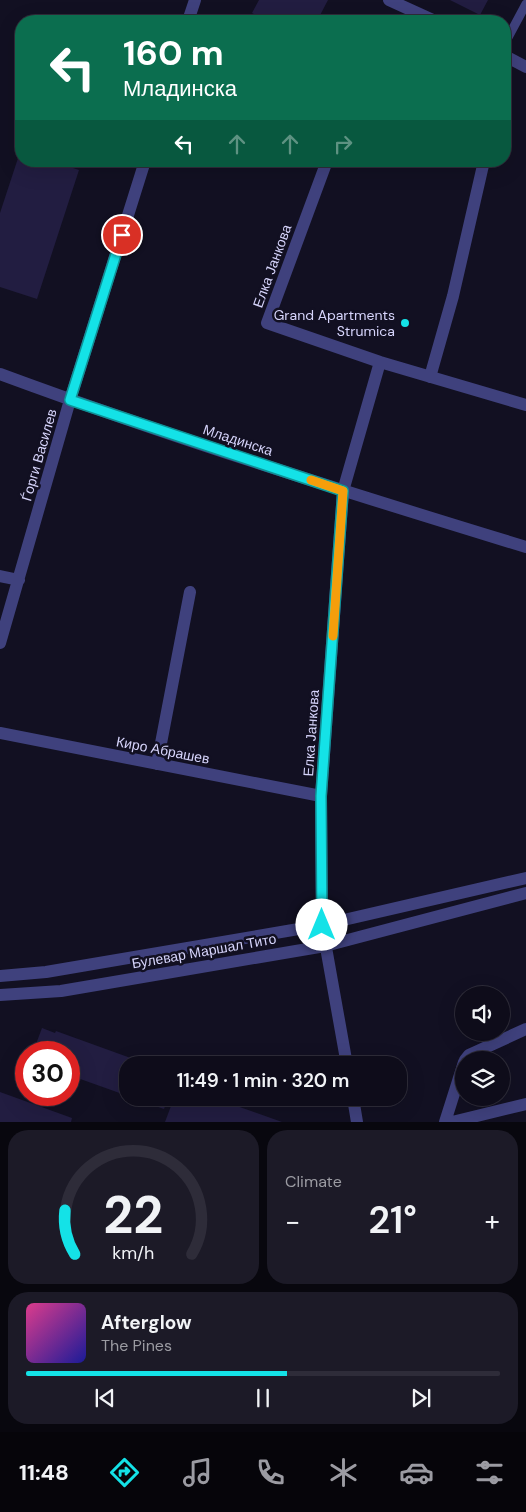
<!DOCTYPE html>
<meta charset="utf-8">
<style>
:root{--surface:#0e0c1a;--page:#1c1a27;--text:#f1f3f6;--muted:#9b9ba2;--line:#2e2c39;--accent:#14e2e7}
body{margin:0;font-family:"DM Sans",sans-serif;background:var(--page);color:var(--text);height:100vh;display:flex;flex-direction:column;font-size:19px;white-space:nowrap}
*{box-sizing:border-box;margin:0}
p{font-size:16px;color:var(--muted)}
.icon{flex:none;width:28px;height:28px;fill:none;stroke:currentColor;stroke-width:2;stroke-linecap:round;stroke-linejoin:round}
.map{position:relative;height:1122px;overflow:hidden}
.details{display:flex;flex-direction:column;gap:8px;padding:8px;background:#08070e;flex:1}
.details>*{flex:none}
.top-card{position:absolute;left:15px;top:15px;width:496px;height:152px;border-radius:20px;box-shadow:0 5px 20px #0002,0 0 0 1px var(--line);background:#0b6e4f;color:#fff;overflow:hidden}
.buttons{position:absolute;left:455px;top:986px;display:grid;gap:10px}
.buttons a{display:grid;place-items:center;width:55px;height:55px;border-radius:50%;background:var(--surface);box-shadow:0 5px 20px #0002,0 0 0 1px var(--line);font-size:25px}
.speed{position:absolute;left:15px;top:1041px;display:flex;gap:10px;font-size:25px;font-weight:700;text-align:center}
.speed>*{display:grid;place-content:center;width:65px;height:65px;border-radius:50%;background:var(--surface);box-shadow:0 5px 20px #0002,0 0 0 1px var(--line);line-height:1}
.speed .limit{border:8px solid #d22;background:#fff;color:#111}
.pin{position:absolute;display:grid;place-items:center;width:42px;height:42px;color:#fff;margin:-21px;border:2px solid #fff;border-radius:50%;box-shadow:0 1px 5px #0007}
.me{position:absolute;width:55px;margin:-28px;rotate:0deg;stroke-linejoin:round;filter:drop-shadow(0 0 4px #0008)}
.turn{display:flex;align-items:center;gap:18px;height:105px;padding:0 25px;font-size:22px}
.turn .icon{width:65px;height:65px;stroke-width:2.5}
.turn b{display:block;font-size:35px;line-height:42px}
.lanes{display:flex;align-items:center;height:48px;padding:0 25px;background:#0003;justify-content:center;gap:25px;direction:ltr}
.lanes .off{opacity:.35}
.big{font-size:38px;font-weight:600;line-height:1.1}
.details .tile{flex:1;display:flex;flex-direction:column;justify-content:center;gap:8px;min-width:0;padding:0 18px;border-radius:20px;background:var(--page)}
.details .dial{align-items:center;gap:0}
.dial svg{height:130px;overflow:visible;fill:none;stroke:var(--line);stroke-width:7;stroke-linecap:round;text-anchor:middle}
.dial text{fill:var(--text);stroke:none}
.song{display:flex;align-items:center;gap:15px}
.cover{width:60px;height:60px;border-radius:8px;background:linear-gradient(135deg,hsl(330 70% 55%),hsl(240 70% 35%))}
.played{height:5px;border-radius:2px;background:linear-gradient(90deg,var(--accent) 55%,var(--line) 55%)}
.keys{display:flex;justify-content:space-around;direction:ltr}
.heat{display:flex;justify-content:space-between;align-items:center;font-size:28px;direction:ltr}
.details .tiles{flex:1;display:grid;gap:8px;grid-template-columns:1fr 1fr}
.tile:last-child{grid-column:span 2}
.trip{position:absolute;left:119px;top:1056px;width:288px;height:50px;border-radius:20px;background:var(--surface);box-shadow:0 5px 20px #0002,0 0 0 1px var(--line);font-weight:600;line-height:50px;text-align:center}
.tab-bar{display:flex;height:80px;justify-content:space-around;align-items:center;background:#06050a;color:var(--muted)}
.tab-bar .icon{width:35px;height:35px}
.tab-bar .active{color:var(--accent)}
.tab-bar b{font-size:22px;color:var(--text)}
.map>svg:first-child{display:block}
</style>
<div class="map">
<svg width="526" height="1122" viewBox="0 0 526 1122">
<rect width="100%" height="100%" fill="#121022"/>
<!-- building -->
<path fill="#221d41" d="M259,0h69l-11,21h-49l-16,-8z
M450,0h38l-8,15z
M21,149v12h31l27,9 -42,129 -37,-12v-74z
M42,1028l13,5 1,-2 94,34h-22v31l-59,-21v-23h-36z
M0,1092l72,26 -1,4h-71z
M132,1098h36l-4,11z
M174,1098h40l68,24h-117z"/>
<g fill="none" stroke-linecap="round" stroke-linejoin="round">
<!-- lane -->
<path stroke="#3f417d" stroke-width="9" d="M505,43l21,-39"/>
<!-- street -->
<path stroke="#3f417d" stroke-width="12" d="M389,0l46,21
M188,21l7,-21
M505,56l21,11
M327,161l-60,162 113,39 146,43
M0,374c173,64 349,119 526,173
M430,377l23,-81 31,-135
M0,576l19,4
M0,643l70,-243 75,-239
M0,733l321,63
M157,764l33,-172
M0,976l46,-4 276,-47 204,-47
M0,995l61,-4 264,-45 201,-53
M465,1060l4,-5 57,-26
M347,1065l-25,-140 -1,-129 22,-305 37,-129
M353,1098l4,24
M445,1122l19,-60
M452,1122l74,-18"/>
</g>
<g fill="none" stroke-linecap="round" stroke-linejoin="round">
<defs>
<path id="route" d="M122,235l-52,165 273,91 -22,305 1,129"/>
</defs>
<!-- route casing -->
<use href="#route" stroke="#0d9396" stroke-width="12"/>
<!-- route -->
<use href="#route" stroke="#14e2e7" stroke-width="9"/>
<!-- slow -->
<path stroke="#f59e0b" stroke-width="9" d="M311,480l32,11 -10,145"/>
</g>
<!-- markers -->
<circle fill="#14e2e7" stroke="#121022" stroke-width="2" cx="405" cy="323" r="5"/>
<g text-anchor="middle" stroke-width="5" stroke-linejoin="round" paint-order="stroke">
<!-- street labels -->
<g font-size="14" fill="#d6d4fb" stroke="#121022">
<text transform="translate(272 266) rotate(-70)" y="5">Елка Јанкова</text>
<text transform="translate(238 440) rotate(18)" y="5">Младинска</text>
<text transform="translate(39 455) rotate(-74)" y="5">Ѓорги Василев</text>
<text transform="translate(311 733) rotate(-86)" y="5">Елка Јанкова</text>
<text transform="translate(163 750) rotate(11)" y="5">Киро Абрашев</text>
<text transform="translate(204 951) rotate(-10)" y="5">Булевар Маршал Тито</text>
</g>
<!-- poi labels -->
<g font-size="14" fill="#d6d4fb" stroke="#121022" text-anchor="end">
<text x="395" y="320">Grand Apartments<tspan x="395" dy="16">Strumica</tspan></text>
</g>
</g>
</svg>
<div class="buttons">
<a><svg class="icon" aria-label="sound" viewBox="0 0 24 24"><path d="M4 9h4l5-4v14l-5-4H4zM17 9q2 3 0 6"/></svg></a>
<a><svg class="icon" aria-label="layers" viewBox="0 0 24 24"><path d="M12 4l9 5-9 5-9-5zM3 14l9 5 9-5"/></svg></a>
</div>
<div class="speed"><div class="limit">30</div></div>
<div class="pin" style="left:122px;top:235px;background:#d93025"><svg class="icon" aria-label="arrive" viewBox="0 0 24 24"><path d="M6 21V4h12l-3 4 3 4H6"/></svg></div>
<svg class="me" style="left:322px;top:925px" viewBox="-20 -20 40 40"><circle r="19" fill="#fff"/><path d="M0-13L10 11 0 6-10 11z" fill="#14e2e7"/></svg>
<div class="trip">11:49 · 1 min · 320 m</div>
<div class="top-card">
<div class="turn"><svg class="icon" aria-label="left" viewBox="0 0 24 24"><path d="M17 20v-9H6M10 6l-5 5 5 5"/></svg><div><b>160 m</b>Младинска</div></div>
<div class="lanes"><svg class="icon" aria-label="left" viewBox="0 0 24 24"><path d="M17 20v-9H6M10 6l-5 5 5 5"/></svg><svg class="icon off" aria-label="ahead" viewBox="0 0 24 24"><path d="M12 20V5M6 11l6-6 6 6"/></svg><svg class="icon off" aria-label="ahead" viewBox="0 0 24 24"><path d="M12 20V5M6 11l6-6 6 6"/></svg><svg class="icon off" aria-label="right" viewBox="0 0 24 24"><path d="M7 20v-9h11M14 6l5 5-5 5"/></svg></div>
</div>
</div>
<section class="details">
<div class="tiles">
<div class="tile dial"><svg viewBox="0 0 100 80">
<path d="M14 69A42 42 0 1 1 86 69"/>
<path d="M14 69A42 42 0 0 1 8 42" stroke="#14e2e7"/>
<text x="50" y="56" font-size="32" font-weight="700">22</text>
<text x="50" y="72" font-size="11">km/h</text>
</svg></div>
<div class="tile"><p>Climate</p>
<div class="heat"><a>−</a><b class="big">21°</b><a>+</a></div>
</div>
<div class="tile">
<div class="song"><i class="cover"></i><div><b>Afterglow</b><p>The Pines</p></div></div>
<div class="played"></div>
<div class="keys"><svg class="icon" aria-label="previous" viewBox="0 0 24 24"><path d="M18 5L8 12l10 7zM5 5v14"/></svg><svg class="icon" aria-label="pause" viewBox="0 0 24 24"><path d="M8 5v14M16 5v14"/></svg><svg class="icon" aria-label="next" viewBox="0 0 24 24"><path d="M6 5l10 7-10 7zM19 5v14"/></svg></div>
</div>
</div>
</section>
<nav class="tab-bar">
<b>11:48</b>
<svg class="icon active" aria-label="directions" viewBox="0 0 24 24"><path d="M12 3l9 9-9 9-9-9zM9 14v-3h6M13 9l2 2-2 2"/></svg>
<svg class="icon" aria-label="music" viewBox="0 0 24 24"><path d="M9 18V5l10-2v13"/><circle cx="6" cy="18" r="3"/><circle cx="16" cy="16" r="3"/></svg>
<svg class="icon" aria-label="phone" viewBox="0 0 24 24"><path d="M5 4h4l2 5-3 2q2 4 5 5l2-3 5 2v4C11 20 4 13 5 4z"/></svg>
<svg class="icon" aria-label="climate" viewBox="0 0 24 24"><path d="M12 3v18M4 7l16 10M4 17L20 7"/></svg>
<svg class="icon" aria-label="car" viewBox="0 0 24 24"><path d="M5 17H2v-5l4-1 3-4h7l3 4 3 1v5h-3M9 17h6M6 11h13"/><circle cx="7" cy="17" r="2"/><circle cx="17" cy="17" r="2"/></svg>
<svg class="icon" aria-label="filters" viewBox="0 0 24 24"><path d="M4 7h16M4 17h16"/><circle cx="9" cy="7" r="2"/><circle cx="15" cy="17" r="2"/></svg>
</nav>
